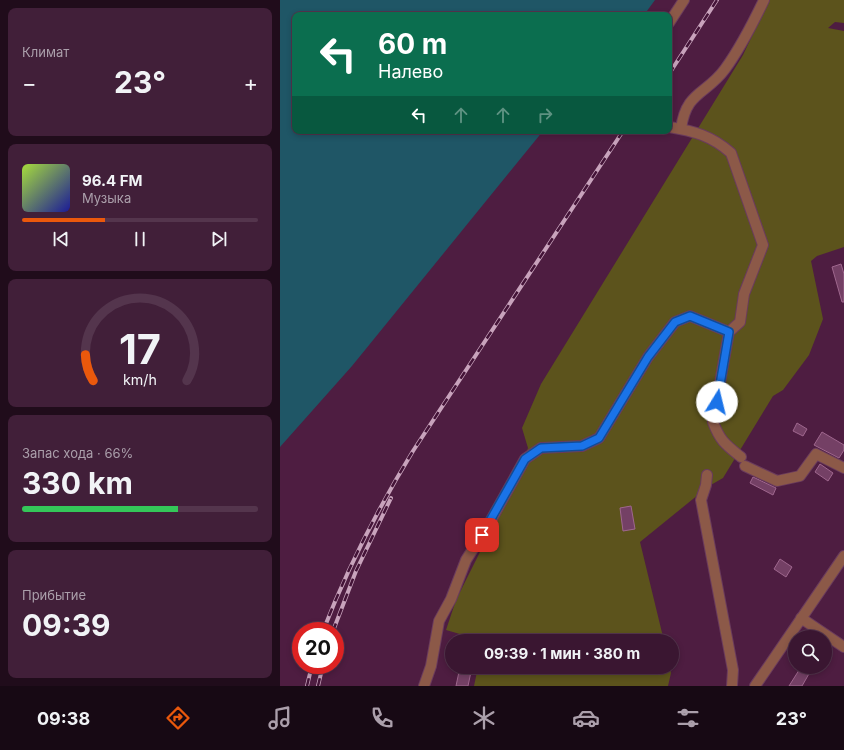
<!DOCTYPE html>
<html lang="ru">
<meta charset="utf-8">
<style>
:root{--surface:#3a1631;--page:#411f39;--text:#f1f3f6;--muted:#ab9fab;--line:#54354d;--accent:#ea580c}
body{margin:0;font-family:Inter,sans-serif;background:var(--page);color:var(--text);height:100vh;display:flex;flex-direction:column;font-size:15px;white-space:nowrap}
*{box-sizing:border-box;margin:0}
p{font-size:13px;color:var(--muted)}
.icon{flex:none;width:22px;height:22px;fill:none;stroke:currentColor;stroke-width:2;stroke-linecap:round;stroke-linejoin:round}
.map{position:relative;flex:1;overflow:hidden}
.side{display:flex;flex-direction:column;gap:8px;padding:8px;background:#200c1b;width:280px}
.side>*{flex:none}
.top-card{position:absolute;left:12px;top:12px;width:380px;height:122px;border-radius:8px;box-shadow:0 2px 6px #0003,0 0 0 1px var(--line);background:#0b6e4f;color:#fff;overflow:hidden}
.buttons{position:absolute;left:508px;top:630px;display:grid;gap:8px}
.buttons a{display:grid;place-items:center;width:44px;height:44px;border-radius:50%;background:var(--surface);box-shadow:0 2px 6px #0003,0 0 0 1px var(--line);font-size:20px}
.speed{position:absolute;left:12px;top:622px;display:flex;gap:8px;font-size:20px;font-weight:700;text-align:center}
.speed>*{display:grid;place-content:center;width:52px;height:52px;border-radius:50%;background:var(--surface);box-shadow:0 2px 6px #0003,0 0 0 1px var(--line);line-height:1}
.speed .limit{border:6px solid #d22;background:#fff;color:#111}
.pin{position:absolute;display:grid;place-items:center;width:34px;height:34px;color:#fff;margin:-17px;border-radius:8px;box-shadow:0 2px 6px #0006}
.me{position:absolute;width:44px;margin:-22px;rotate:9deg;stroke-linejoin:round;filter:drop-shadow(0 0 3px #0008)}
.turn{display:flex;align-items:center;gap:14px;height:84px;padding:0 20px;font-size:18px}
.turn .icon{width:52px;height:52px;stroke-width:2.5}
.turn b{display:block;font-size:28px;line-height:34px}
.lanes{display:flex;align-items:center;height:38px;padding:0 20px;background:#0003;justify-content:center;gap:20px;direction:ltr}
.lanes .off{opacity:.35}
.big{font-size:30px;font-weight:700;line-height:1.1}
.side .card{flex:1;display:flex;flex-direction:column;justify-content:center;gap:6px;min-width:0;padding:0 14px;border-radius:8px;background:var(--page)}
.side .dial{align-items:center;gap:0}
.dial svg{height:104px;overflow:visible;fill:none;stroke:var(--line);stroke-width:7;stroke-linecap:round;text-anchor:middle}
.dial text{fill:var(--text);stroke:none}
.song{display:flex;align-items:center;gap:12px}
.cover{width:48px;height:48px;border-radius:6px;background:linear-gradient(135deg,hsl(80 70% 55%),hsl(240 70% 35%))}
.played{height:4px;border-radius:2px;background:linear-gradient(90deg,var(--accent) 35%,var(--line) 35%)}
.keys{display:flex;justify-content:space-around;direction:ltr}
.heat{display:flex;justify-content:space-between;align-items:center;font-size:22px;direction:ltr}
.charge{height:6px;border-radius:3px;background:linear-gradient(90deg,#34c759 66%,var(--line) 0)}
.trip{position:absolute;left:165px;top:634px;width:234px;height:40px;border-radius:20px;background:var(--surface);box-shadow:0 2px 6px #0003,0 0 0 1px var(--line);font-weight:700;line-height:40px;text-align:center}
.menu{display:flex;height:64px;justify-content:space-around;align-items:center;background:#170914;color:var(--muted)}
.menu .icon{width:28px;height:28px}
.menu .selected{color:var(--accent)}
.menu b{font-size:18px;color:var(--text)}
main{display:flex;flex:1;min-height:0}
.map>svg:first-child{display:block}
</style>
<main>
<section class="side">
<div class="card"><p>Климат</p>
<div class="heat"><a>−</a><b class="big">23°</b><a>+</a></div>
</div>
<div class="card">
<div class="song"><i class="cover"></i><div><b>96.4 FM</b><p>Музыка</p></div></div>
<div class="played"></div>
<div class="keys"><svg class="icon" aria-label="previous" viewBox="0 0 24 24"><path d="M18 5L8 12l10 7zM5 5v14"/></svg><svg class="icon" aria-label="pause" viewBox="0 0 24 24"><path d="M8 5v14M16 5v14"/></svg><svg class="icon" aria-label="next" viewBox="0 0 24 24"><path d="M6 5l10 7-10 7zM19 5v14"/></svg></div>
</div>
<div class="card dial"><svg viewBox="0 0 100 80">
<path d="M14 69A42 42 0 1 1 86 69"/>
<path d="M14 69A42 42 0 0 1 8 49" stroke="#ea580c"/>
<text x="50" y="56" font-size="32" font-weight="700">17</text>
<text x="50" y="72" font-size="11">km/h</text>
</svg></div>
<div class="card"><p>Запас хода · 66%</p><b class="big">330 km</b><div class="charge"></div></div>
<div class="card"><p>Прибытие</p><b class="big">09:39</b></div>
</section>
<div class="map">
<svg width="564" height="686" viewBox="0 0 564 686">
<rect width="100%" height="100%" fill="#4e1d41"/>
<!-- green -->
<path fill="#5c531c" d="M489,0h75v23l-9,-1 -7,6 16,3v216l-27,9 -6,5 12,58 -14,36 -26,35 -10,6 -50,82 -14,8 -69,56 24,99h-180l-38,-11 10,-30 56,-112 16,-40 -6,-20 19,-44 202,-329z
M198,667h192l1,6 -3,13h-194z"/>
<!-- water -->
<path fill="#1f5666" d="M0,0h375l-11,15h-349v116h248l-191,235 -72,81z"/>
<!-- building -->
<path fill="#744065" stroke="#9f678e" d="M561,264l3,10v28h-2l-10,-35z
M517,423l10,6 -4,7 -10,-5z
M542,432l22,13v5l-5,8 -25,-13z
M540,464l13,9 -5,8 -13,-9z
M473,477l23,11 -3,7 -23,-12z
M351,506l4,23 -12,2 -3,-23z
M500,559l12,8 -6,10 -12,-8z
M180,667h12l-4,19h-12z
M521,667l9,5 -8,14h-13z"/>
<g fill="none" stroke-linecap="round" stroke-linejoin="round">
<defs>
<path id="minor" d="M389,23l15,-23
M401,129c5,-38 25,-34 44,-60 16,-22 27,-44 39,-69
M449,332l-16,90c7,19 13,23 28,35
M465,466l32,15 23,-5 16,-22 28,14
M427,475l-1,10 -5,15 32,170 -1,16
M521,618l43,29
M144,686l7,-20 8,-45 12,-22 15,-39 24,-38 35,-63 16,-11 41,-2 17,-8 49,-81 27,-35 15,-6 39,16 11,-10 4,-28 19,-49 -32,-92c-19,-17 -37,-22 -62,-26
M475,686l89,-130"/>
</defs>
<!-- minor casing -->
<use href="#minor" stroke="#6a3b5d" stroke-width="12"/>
<!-- minor -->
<use href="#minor" stroke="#8c5948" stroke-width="10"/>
<defs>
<path id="rail" d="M389,74l48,-74
M43,631c25,-64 54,-121 90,-180l210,-320
M53,631l23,-60 35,-73
M27,686l5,-21
M38,686l5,-21"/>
</defs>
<!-- rail casing -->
<use href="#rail" stroke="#c8a3bc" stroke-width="4"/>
<!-- rail -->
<use href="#rail" stroke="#431337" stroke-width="2.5" stroke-dasharray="8" stroke-linecap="butt"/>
</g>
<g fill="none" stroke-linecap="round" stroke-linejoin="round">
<defs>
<path id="route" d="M202,535l43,-76 16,-11 41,-2 17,-8 49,-81 27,-35 15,-6 39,16 -12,70"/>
</defs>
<!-- route casing -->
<use href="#route" stroke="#114b97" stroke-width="10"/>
<!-- route -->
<use href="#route" stroke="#1a73e8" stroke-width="7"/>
</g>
</svg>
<div class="buttons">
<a><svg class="icon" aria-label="search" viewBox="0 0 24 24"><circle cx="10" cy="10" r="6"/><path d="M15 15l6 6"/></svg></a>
</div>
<div class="speed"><div class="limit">20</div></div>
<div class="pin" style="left:202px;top:535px;background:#d93025"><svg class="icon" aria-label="arrive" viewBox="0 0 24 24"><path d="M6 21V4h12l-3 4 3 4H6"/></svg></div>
<svg class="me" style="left:437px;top:402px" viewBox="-20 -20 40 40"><circle r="19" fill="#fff"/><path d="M0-13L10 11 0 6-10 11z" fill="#1a73e8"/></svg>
<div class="trip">09:39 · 1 мин · 380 m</div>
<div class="top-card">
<div class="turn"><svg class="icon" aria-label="left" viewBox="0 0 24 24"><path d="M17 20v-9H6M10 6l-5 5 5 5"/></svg><div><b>60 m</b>Налево</div></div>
<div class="lanes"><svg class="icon" aria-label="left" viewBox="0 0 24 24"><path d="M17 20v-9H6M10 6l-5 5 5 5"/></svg><svg class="icon off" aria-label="ahead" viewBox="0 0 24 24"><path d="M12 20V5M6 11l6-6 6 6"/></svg><svg class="icon off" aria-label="ahead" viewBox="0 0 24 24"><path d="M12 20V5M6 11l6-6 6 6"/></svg><svg class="icon off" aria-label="right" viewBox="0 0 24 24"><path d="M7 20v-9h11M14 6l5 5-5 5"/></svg></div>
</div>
</div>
</main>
<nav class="menu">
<b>09:38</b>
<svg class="icon selected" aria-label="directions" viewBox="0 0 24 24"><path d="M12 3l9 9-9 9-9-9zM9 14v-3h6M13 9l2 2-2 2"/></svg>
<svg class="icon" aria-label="music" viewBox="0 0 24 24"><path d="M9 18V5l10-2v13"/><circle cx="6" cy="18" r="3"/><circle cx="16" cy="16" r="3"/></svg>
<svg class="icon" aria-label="phone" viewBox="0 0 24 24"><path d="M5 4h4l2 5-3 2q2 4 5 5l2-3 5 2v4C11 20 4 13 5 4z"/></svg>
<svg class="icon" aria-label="climate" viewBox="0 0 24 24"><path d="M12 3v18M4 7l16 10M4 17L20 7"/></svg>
<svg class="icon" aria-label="car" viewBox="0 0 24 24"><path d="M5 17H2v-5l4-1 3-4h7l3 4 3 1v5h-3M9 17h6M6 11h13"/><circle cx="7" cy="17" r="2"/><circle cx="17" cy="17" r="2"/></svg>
<svg class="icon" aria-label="filters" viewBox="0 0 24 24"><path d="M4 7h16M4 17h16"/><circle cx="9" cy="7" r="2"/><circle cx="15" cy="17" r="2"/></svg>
<b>23°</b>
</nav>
